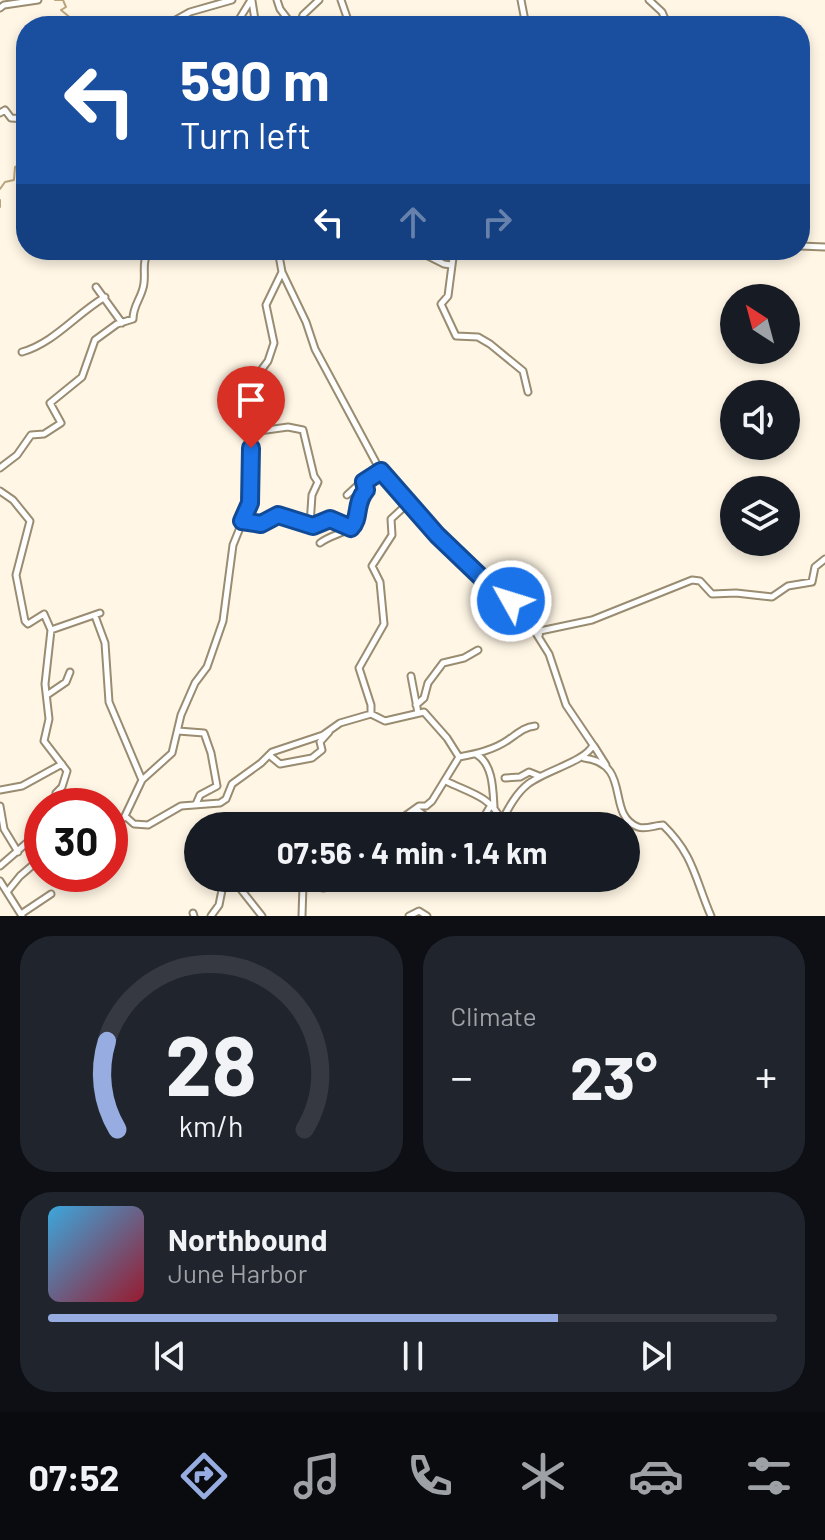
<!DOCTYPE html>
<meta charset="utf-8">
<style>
:root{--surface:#171b24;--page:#20242c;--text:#f1f3f6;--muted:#9ea1a6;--line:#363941;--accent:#97ace0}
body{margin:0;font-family:Barlow,sans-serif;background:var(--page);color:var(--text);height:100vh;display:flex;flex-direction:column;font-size:30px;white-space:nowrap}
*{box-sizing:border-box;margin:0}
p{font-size:26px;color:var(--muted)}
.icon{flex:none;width:44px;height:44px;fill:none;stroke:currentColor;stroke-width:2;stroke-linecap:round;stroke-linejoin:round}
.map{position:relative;height:916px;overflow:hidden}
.sheet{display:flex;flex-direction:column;gap:20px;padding:20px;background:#0d0f14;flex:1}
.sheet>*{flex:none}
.guide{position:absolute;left:16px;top:16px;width:794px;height:244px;border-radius:32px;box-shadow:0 4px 12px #0003;background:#1a4fa0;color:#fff;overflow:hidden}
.needle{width:52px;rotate:324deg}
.tools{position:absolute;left:720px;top:284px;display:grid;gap:16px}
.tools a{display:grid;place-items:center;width:80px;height:80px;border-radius:50%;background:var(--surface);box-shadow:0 4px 12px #0003;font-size:40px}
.speed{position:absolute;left:24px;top:788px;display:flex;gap:16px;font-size:40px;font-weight:700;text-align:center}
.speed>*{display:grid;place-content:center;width:104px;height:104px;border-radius:50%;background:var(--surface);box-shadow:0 4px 12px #0003;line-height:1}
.speed .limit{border:12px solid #d22;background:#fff;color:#111}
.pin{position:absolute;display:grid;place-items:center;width:68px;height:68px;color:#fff;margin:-82px -34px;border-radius:50% 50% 50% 0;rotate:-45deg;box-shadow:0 0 8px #0007}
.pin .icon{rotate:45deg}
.me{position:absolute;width:88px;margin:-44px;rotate:309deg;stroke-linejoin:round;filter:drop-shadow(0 0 6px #0008)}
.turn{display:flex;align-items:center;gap:28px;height:168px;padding:0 32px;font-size:36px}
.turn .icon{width:104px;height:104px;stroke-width:2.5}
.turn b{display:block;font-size:56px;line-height:68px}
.lanes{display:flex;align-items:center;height:76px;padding:0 32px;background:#0003;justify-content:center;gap:40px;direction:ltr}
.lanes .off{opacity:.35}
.big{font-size:60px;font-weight:700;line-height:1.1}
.sheet .widget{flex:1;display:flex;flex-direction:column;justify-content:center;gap:12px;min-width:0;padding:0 28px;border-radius:32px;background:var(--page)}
.sheet .dial{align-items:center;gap:0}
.dial svg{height:208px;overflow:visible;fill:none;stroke:var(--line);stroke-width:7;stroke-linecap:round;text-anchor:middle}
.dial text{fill:var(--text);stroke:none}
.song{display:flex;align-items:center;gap:24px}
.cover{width:96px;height:96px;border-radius:12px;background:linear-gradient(135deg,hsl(200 70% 55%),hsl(350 70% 35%))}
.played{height:8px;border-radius:4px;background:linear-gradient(90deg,var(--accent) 70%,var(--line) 70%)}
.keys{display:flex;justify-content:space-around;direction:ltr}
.heat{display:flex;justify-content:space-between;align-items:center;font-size:44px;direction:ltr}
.sheet .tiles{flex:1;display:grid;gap:20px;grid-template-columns:1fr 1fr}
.widget:last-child{grid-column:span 2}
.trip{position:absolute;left:184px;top:812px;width:456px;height:80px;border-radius:40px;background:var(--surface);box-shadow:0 4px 12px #0003;font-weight:700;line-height:80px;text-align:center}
.dock{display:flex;height:128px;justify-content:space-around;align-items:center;background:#090b0e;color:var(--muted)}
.dock .icon{width:56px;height:56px}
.dock .on{color:var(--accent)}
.dock b{font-size:36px;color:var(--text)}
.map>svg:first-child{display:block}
</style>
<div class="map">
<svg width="825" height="916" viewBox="0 0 825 916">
<rect width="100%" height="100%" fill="#fff6e5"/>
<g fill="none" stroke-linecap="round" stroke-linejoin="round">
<!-- stream -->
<path stroke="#b9a47c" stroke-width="2" d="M55,0h8l3,7 -5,3 12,10 2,6
M0,189l5,-7 9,-2 1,-13 11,-7
M0,200v7"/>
<defs>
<path id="minor" d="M277,0l3,9 13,17
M341,0l9,26
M521,0l5,26
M649,0l13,12 6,14
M252,1l4,25
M0,8l4,-3 34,-5
M165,26l25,-14 42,-12
M235,26l16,-26
M299,26l4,-11 16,-15
M0,113l5,-3 6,8 15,1
M800,246l25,1
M406,250l2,4 18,1 18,9 7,1
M454,250l-6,46 -7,8 15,32 22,1 12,7 33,27 5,21
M282,272l24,50 9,27 65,121 57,65 87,79 25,40 17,51 27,40c-8,17 -47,25 -65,39 -13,10 -21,27 -29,42
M96,287l26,36
M22,352c32,-9 54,-38 83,-55
M252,432l36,-5 15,3 11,46 4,6 -6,13 -2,30
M0,468l17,-13 14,-20 13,-1 17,-11 -11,-20 32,-26 13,-37 22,-16 16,-5c0,-13 7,-19 10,-31 4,-13 -3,-26 7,-38
M0,491l13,9 17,21 -14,54 9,46 3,3 16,-10 7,16 -6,54 4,35 -5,22 23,30 -5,16 -6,6 6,13
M347,495l12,-11 22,-13
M242,521l19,3 17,-9 35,11 17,-7 21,9
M320,543c12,-9 25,-9 35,-19l2,-20 9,-14 -2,-8
M95,616l10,27 4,59 33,78
M51,630l49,-17
M539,636l1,-5 52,-11 100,-40 8,1 12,13 24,-1 36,4 16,-11 24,-4 3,-15 10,-8
M411,676l7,37
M47,695l19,-13 4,-10
M416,705l8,-7 4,-15 15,-20 21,-5 14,-8
M371,714l14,7 39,-9 23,26 12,19
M178,731l26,2 7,20 6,33 -17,9 -4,9
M594,746l12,19
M476,754c17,10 17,35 18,53
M269,755l11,9 32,-6 10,-8 -2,-8 9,-10
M584,758c49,6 21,56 54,69 8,3 17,-2 25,-2 31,30 32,54 48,91
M505,778l15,-1 9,-5 10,4
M446,781c21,11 45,15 55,39
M0,790l22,-4 40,-22
M0,806l4,23 14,23
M416,809l22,17
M125,816l9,8 14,1 33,-19 39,-3 6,-4 6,-15 29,-21 11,-11 51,-17 17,-12 31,-9v-9l-12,-37 25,-44 -4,-42 -8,-16 20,-31 -1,-16 12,-11 4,-8
M110,824l14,-6 18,-38 30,-27 9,-38 14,-32 12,-16 16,-46 10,-76 17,-42 3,-80 -3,-38 18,-24 6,-18 -8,-38 16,-33 -4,-22
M42,826v4
M391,826l28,-20h7l6,-5 27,-44c16,-3 35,-7 49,-17 9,-6 16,-13 27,-14
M470,826l15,-11 6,-10
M0,866l29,-25 13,-5
M248,878l-8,5 -1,4 23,29
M277,878l10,5 37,5
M0,881l22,35
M7,892l13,-16 14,-12 3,-26
M193,913l1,3
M21,914l30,-20
M211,916l8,-11 5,-25
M302,916l1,-31
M409,916l10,-5 8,5"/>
</defs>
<!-- minor casing -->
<use href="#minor" stroke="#998c71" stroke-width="9"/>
<!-- minor -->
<use href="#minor" stroke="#fff" stroke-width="5"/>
</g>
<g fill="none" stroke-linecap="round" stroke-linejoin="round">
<defs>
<path id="route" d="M251,448l-1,55 -8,18 19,3 17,-9 35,11 17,-7 21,9c10,-10 3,-24 15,-38l-2,-8 17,-11 56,64 48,46 26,20"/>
</defs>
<!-- route casing -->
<use href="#route" stroke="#114b97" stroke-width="20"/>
<!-- route -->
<use href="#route" stroke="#1a73e8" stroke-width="14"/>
</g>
</svg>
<div class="tools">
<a><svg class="needle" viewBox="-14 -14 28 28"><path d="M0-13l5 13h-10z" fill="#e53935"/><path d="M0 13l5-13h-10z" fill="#9ea1a6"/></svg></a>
<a><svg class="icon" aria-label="sound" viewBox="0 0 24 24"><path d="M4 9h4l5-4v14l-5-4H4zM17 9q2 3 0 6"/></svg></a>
<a><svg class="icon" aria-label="layers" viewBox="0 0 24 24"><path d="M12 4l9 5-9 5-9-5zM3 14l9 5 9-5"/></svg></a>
</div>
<div class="speed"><div class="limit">30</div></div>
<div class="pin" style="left:251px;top:448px;background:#d93025"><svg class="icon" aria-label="arrive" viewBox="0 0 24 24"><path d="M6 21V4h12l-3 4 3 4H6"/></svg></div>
<svg class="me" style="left:511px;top:601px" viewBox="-20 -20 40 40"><circle r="17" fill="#1a73e8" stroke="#fff" stroke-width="3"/><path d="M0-11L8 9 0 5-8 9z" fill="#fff"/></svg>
<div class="trip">07:56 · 4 min · 1.4 km</div>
<div class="guide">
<div class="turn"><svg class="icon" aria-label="left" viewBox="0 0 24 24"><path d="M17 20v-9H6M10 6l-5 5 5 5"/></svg><div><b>590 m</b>Turn left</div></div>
<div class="lanes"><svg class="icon" aria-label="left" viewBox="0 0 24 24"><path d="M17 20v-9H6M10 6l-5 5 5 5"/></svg><svg class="icon off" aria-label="ahead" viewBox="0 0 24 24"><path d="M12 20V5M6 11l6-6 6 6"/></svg><svg class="icon off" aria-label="right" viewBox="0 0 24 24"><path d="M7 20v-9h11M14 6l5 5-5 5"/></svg></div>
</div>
</div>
<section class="sheet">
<div class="tiles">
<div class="widget dial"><svg viewBox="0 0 100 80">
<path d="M14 69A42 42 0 1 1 86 69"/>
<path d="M14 69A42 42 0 0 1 10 35" stroke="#97ace0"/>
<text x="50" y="56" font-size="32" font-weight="700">28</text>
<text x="50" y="72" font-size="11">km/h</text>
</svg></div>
<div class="widget"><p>Climate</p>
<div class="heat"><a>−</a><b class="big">23°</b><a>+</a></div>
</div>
<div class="widget">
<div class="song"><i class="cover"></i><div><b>Northbound</b><p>June Harbor</p></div></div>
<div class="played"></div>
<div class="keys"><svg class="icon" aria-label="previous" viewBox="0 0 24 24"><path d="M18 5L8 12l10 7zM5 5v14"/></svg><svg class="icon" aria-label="pause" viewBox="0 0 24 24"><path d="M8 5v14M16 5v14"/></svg><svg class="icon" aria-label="next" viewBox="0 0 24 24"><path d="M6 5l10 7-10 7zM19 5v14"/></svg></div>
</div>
</div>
</section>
<nav class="dock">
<b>07:52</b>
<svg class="icon on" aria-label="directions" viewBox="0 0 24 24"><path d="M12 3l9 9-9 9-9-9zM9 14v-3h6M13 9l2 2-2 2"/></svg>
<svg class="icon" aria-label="music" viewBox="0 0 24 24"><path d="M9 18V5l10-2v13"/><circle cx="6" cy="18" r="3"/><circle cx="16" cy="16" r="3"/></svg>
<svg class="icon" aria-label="phone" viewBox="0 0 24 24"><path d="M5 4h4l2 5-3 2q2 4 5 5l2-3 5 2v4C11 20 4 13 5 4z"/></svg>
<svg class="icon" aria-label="climate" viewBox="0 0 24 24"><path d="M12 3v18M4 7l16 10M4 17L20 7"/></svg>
<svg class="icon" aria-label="car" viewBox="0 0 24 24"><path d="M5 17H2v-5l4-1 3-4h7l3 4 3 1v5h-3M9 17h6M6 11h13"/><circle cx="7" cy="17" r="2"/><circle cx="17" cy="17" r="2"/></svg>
<svg class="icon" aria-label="filters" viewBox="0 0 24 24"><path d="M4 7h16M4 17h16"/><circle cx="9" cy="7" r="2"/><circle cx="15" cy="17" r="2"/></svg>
</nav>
